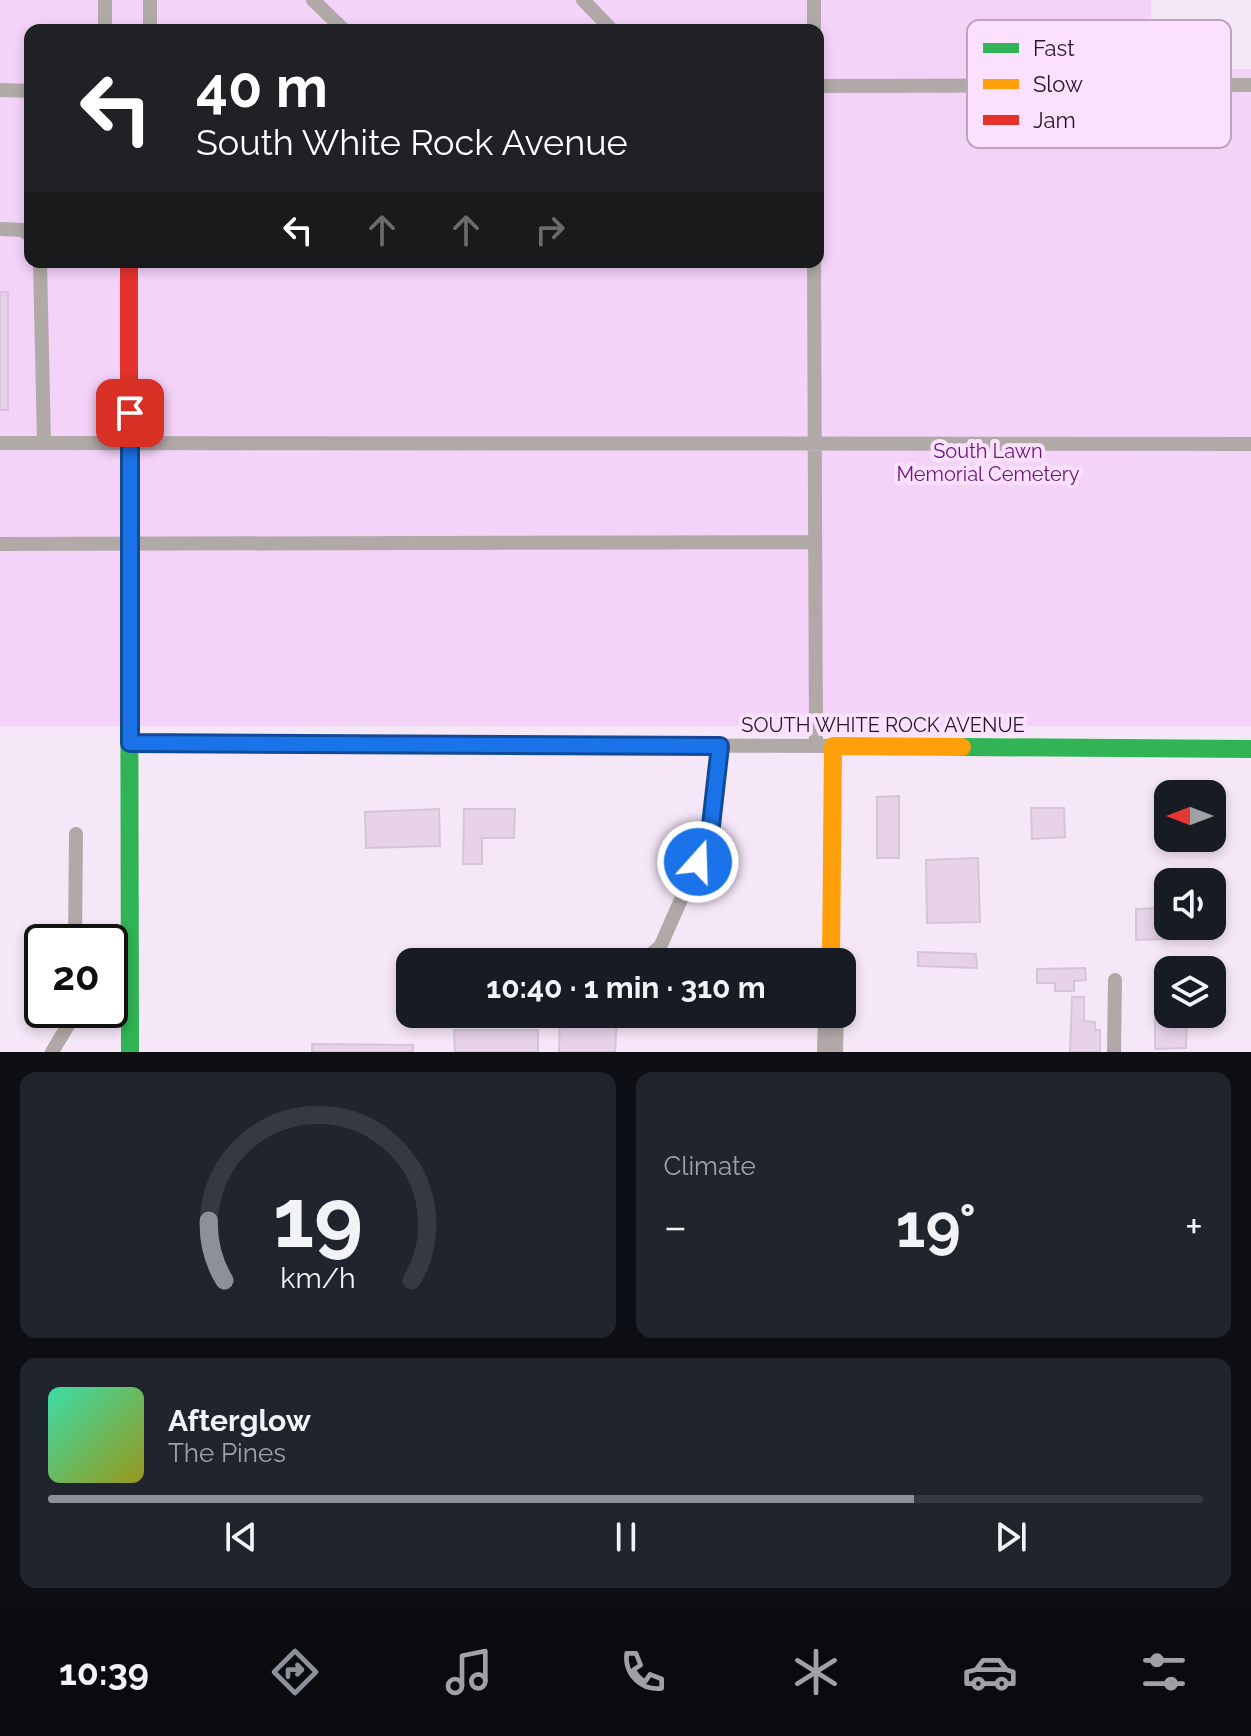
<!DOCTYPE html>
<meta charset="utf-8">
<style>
:root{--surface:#171b24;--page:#20242c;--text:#f1f3f6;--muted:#9ea1a6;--line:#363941;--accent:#8c9099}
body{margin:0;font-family:Raleway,sans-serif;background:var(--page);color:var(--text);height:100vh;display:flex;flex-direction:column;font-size:30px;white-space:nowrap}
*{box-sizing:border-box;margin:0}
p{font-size:26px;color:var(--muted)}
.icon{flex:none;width:44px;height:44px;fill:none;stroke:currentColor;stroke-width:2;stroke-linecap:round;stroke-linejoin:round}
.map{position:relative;height:1052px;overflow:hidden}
.side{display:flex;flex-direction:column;gap:20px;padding:20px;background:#0d0f14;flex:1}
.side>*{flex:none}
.hud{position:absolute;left:24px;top:24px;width:800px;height:244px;border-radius:16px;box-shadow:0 4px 12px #0003;background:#202124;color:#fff;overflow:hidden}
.needle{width:52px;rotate:270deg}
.controls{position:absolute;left:1154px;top:780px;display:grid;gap:16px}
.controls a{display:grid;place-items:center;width:72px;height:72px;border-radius:16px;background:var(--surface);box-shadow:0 4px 12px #0003;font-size:40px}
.speed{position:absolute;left:24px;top:924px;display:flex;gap:16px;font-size:40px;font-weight:700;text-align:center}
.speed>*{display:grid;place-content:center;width:104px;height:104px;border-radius:50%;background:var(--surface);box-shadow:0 4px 12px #0003;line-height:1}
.speed .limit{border:4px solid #111;border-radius:12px;background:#fff;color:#111}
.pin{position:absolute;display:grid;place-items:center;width:68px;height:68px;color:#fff;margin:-34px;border-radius:16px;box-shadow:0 4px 12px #0006}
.me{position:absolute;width:88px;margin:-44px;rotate:20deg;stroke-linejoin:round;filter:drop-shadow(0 0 6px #0008)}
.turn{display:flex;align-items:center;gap:28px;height:168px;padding:0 40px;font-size:36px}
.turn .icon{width:104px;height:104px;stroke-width:2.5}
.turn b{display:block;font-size:56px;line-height:68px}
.lanes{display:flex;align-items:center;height:76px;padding:0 40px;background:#0003;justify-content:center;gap:40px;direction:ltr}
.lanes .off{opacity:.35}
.big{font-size:60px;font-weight:700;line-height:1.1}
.side .tile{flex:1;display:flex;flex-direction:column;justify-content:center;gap:12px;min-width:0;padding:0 28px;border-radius:16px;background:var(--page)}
.side .dial{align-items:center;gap:0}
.dial svg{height:208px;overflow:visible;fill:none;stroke:var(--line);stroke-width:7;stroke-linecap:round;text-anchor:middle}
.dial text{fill:var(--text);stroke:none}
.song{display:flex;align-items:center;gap:24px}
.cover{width:96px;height:96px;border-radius:12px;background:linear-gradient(135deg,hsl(160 70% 55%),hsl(60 70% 35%))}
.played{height:8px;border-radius:4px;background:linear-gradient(90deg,var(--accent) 75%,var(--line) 75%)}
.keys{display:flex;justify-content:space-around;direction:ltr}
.heat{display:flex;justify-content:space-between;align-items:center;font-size:44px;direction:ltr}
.side .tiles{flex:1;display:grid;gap:20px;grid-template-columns:1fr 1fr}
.tile:last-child{grid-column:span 2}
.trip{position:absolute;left:396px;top:948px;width:460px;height:80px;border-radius:16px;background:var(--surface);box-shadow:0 4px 12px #0003;font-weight:700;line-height:80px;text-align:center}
.dock{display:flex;height:128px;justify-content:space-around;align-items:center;background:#090b0e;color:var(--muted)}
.dock .icon{width:56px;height:56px}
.dock .current{color:var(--accent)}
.dock b{font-size:36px;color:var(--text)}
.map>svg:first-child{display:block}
</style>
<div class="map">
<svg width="1251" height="1052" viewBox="0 0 1251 1052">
<rect width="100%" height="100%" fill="#f6e7f8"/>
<!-- green -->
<path fill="#f4d3f9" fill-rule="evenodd" d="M0,0h1151v69h100v657h-1251zM30,30h788v232h-788z"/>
<!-- building -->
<path fill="#e7d2ea" stroke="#d4c6d6" stroke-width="2" d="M0,292h8v118h-8z
M899,796v62h-22v-61z
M1031,808h33l1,29 -33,2z
M439,809l1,37 -74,2 -1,-36z
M464,809h51l-1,29h-32v26h-19z
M978,858l2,64 -53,1 -1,-63z
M1163,908l1,31 -28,1v-31z
M918,952l58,2 1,14 -59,-2z
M1085,968l1,12 -12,1v10h-19v-8h-18v-14z
M1072,997h12v24l11,1v8h5v22h-30z
M560,1015l57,3 -2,34h-56z
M1155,1018l32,1 -1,29 -31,1z
M454,1030h84v22h-83z
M312,1044l101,1v7h-101z"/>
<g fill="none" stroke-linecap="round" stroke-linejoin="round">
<!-- lane -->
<path stroke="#b0a9a8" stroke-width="14" d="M105,0v30
M150,0v30
M313,0l31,30
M583,0l29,30
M814,0v30
M818,86l433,-1
M0,90l30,1
M0,229l22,1 8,5
M40,262l4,181
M814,262l2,484
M0,443l1251,1
M0,544l815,-2
M133,743l699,3
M75,942l1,-108
M641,962l19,-15 50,-113 10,-88
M52,1052l25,-42
M1114,1052l1,-72"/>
<!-- street -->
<path stroke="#b0a9a8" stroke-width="26" d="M830,1052l1,-38"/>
<!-- fast -->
<path stroke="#30b455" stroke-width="18" d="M129,531l1,521
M962,747l289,2"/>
<!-- slow -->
<path stroke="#ff9f0a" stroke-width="18" d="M831,962l2,-216 129,1"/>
<!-- jam -->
<path stroke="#e5322d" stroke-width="18" d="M129,262v269"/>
</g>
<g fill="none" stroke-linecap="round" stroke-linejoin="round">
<defs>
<path id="route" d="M130,413v330l590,3 -10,88 -12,28"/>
</defs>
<!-- route casing -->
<use href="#route" stroke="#114b97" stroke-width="20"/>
<!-- route -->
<use href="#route" stroke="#1a73e8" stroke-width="14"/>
</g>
<g text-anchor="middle" stroke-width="8" stroke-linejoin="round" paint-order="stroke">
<!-- park labels -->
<g font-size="20" fill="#6c1579" stroke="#fbe1fe">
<text x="988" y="458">South Lawn<tspan x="988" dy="23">Memorial Cemetery</tspan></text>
</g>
<!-- street labels -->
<g font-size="20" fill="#251627" stroke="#fbe1fe">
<text x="883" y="732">SOUTH WHITE ROCK AVENUE</text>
</g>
</g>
<!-- legend -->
<rect x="967" y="20" width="264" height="128" rx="12" fill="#fbe1fe" stroke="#bba4be" stroke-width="2"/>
<rect x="983" y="43" width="36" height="10" fill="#30b455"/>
<rect x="983" y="79" width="36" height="10" fill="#ff9f0a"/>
<rect x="983" y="115" width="36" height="10" fill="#e5322d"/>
<g font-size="22" fill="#251627">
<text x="1033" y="56">Fast</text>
<text x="1033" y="92">Slow</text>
<text x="1033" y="128">Jam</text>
</g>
</svg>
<div class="controls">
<a><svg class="needle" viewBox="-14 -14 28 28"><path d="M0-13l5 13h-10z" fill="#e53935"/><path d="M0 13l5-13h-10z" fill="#9ea1a6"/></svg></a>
<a><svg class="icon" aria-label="sound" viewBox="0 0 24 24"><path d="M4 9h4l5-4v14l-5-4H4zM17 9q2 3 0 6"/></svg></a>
<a><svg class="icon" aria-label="layers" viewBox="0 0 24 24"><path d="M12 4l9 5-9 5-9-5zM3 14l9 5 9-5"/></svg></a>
</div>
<div class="speed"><div class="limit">20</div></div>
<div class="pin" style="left:130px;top:413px;background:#d93025"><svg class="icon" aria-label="arrive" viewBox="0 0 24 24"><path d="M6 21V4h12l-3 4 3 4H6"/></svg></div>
<svg class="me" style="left:698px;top:862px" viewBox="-20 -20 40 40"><circle r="17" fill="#1a73e8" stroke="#fff" stroke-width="3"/><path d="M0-11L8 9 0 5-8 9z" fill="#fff"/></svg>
<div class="trip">10:40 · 1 min · 310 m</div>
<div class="hud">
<div class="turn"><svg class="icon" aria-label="left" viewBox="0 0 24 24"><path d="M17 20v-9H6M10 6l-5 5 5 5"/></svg><div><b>40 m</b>South White Rock Avenue</div></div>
<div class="lanes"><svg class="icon" aria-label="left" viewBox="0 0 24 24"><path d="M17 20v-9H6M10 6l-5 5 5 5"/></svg><svg class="icon off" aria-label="ahead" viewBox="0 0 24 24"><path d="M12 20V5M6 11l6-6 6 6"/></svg><svg class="icon off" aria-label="ahead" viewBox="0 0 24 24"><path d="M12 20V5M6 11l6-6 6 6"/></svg><svg class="icon off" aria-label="right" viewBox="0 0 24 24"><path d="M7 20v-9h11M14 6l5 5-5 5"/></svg></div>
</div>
</div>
<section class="side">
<div class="tiles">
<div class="tile dial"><svg viewBox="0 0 100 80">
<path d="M14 69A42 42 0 1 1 86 69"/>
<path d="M14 69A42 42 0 0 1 8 46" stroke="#8c9099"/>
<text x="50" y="56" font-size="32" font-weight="700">19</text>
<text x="50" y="72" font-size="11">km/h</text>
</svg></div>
<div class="tile"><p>Climate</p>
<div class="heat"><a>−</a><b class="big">19°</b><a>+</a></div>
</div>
<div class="tile">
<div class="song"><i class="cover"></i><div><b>Afterglow</b><p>The Pines</p></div></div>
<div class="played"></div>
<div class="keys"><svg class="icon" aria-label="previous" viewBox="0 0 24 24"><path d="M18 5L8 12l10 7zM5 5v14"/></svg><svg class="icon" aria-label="pause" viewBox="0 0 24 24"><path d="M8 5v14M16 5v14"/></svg><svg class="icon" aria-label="next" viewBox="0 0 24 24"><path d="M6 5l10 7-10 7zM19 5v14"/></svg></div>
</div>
</div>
</section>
<nav class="dock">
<b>10:39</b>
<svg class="icon current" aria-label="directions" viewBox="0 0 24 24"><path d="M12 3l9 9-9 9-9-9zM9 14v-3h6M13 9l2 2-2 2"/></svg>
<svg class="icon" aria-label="music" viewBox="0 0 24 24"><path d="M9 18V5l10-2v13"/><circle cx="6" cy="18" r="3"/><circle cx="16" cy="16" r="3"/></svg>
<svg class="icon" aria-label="phone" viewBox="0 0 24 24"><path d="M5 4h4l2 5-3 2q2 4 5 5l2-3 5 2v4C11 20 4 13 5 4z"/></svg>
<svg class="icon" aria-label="climate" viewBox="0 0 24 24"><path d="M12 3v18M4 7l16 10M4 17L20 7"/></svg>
<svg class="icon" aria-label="car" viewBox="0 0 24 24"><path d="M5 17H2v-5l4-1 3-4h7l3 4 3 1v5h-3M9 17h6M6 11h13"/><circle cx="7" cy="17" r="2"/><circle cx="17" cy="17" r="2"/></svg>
<svg class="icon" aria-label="filters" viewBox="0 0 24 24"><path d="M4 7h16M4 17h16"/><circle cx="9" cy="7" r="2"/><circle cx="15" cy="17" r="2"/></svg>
</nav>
